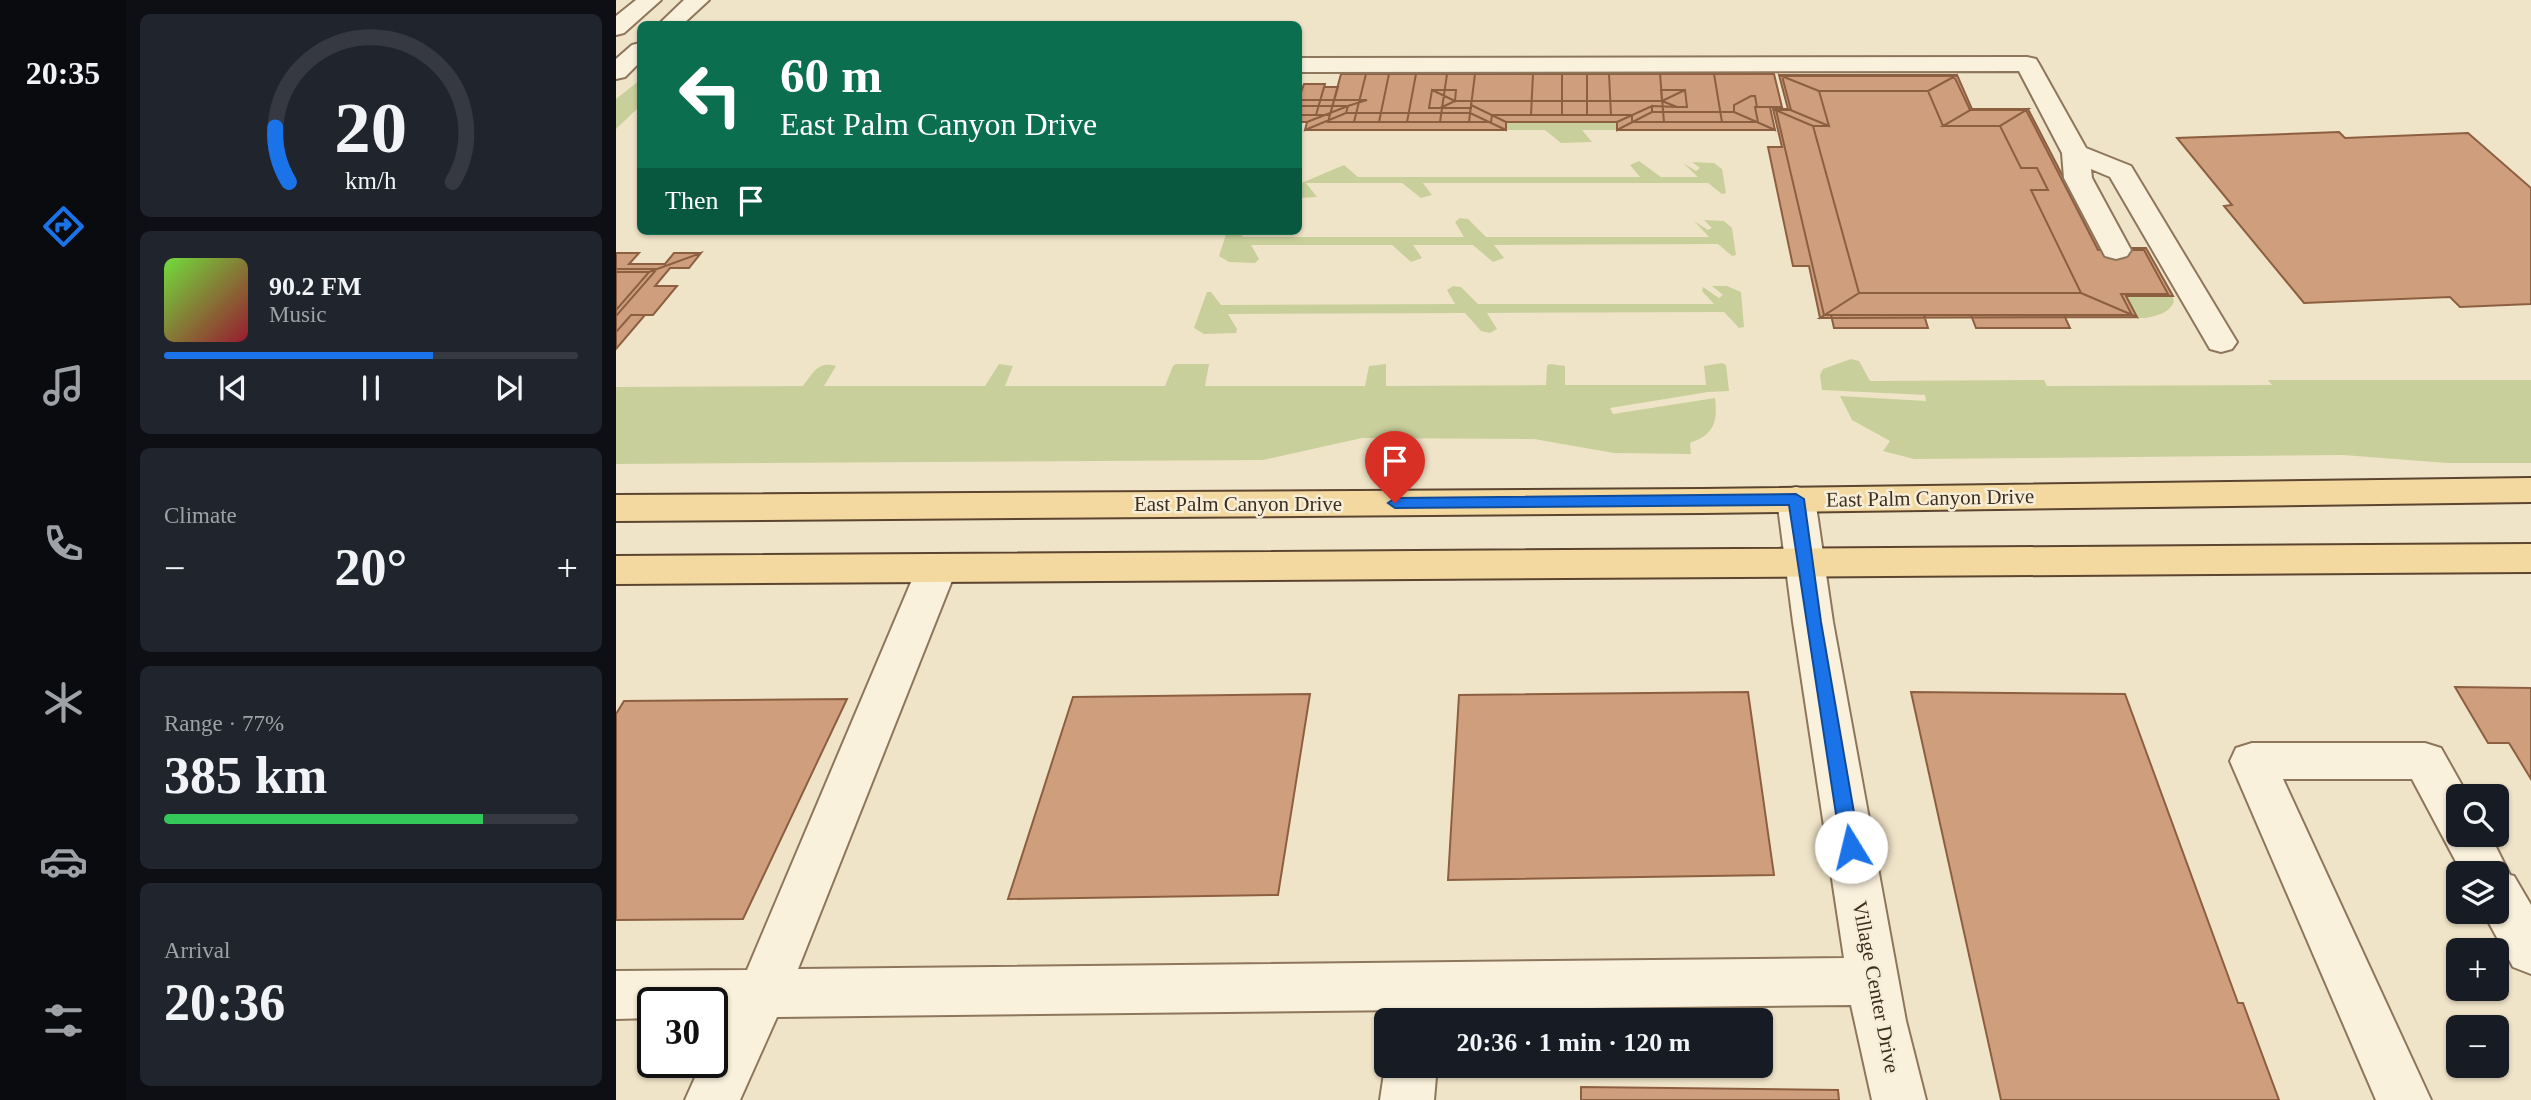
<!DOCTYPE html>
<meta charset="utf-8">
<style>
:root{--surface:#171b24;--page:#20242c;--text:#f1f3f6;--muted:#9ea1a6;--line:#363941;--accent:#1a73e8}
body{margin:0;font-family:"Times New Roman",serif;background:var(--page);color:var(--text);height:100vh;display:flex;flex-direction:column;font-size:26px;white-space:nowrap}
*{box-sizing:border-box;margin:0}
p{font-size:23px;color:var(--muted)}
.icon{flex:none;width:38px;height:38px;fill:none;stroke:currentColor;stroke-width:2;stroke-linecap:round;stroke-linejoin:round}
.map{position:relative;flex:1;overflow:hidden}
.panel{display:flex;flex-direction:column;gap:14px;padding:14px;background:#0d0f14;width:490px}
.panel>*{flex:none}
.guide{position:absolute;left:21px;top:21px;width:665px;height:214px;border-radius:10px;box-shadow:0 2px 5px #0004;background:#0b6e4f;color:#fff;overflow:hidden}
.fabs{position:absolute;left:1830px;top:784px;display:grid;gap:14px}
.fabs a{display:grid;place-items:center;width:63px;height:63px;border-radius:10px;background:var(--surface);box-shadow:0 2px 5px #0004;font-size:35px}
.speed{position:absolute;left:21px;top:987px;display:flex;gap:14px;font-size:35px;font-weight:700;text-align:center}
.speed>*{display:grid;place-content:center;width:91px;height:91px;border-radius:50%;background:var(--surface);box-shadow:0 2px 5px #0004;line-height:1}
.speed .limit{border:4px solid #111;border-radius:10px;background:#fff;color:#111}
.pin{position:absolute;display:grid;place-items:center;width:60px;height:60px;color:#fff;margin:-72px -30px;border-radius:50% 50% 50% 0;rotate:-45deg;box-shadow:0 0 7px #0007}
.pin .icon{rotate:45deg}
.me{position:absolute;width:77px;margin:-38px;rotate:351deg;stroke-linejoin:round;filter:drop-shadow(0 0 5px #0008)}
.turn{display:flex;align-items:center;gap:24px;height:147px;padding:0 28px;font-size:32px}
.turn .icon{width:91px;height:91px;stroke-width:2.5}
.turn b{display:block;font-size:49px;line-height:60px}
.then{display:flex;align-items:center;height:66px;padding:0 28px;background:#0003;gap:14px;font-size:26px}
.big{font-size:52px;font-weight:600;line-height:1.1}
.panel .card{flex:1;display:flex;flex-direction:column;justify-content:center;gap:10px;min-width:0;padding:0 24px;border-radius:10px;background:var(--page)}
.panel .dial{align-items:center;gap:0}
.dial svg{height:182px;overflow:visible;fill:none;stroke:var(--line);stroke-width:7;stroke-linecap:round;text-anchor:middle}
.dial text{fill:var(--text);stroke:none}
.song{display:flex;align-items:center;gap:21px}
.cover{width:84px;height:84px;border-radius:10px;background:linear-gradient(135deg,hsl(100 70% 55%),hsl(350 70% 35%))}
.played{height:7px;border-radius:4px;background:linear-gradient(90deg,var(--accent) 65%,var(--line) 65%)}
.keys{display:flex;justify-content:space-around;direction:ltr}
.heat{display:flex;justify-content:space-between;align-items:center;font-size:38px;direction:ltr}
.charge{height:10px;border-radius:5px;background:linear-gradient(90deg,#34c759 77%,var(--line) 0)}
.trip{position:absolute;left:758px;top:1008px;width:399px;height:70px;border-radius:10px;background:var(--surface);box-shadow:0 2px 5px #0004;font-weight:600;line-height:70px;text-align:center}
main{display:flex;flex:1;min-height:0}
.tab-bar{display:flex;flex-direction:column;width:126px;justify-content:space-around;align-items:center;background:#090b0e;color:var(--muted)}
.tab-bar .icon{width:49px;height:49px}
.tab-bar .current{color:var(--accent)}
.tab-bar b{font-size:32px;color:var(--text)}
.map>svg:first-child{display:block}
</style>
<main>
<nav class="tab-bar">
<b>20:35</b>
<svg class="icon current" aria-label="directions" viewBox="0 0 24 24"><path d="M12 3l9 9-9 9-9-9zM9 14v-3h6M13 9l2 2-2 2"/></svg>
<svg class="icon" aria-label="music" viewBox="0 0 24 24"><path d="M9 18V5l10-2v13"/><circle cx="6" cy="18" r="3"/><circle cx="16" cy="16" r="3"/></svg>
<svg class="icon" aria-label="phone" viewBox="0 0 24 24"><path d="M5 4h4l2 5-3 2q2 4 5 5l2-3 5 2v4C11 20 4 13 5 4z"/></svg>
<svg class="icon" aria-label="climate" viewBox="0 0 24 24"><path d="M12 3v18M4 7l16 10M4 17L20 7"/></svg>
<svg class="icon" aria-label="car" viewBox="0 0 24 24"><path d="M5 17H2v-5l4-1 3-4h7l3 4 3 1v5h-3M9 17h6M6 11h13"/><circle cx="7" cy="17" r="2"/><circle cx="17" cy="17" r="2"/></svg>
<svg class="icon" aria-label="filters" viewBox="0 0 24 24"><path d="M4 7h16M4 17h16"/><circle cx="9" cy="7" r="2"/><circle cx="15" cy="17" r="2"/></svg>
</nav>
<section class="panel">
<div class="card dial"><svg viewBox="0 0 100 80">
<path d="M14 69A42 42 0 1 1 86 69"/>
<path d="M14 69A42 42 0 0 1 8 45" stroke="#1a73e8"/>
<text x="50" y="56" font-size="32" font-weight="700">20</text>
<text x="50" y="72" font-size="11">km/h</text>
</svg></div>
<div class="card">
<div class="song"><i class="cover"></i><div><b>90.2 FM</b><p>Music</p></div></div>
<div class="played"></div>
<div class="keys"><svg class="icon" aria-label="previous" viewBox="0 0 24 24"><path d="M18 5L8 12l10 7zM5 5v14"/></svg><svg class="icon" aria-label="pause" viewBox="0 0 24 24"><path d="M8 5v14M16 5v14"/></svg><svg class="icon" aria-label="next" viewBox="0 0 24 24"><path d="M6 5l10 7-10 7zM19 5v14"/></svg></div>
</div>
<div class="card"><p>Climate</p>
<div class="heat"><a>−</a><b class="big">20°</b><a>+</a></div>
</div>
<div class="card"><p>Range · 77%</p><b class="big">385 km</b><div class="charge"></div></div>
<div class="card"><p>Arrival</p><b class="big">20:36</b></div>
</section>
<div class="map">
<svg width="1915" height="1100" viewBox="0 0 1915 1100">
<rect width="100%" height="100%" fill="#f0e4c8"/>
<!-- green -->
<path fill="#c9cf9b" d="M24,80v26l-24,23v-30z
M891,122h110v8h-35l10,12 -31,1 -16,-13h-39z
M1023,161l22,16h37l-15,-14 13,8 4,-3 -8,-6 22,1 8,6 4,24 -4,1 -14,-11h-285l9,12 -11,3 -19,-15h-96l11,14 -18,1v-14l45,-19 14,12h282l-10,-12z
M844,218l8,1 18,18h223l-15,-16 14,9 4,-2 -8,-8 20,1 8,7 4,27 -4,1 -14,-12 -224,1 10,13 -11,4 -20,-17h-60l9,13 -11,4 -19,-17h-141l8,14 -4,4 -26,-1 -10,-6 8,-25h11l5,6h221l-9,-15z
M837,286l8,1 17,17h236l-12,-13 1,-4 16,11 4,-3 -11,-9h15l14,6 3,35 -5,1 -15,-16 -237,1 10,16 -7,4 -9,-2 -16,-18 -237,1 9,15 -1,4 -32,1 -10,-6 13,-36h4l10,13 234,-1 -8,-14z
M1505,294h51l2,8c-6,12 -16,13 -28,16h-314z
M1235,359l8,2 11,20 174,-1 3,6 225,-1 -4,-5h263v83h-84l-104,-8 -429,4 -31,-8 7,-10 -38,-21 -12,-24 86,5 -1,-6 -103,-5 -2,-15 3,-6z
M1106,363l4,2 3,26 -21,1 -98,16 3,6 102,-16c3,24 -1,37 -25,45l1,11 -77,-1 -80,-14 -172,-1 -99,22 -647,4v-77l187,-1c10,-13 15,-25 33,-20l-12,20h161l14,-22 14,2 -8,20h160l8,-20 3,-2h33l-4,22h160l4,-20 17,-2v22l160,-1 1,-19 2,-2 16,2v19h141l-2,-19z"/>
<!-- building -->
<path fill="#cf9f7d" stroke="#8d5f41" stroke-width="2" d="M725,74h25l-12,48h-26z
M750,74h23l-10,48h-25z
M773,74h27l-9,48h-28z
M800,74h31l-7,48h-33z
M831,74h28l-6,48h-29z
M859,74h58l-2,41h-39l-1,7h-22z
M917,74h29v41h-31z
M946,74h25v41h-25z
M971,74h22l2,41h-24z
M993,74h51l4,48h-32v-7h-21z
M1044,74h54l8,48h-58z
M1098,74h60l8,33h-27l3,15h-36z
M1163,75h178l-29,16h-109z
M1163,75l40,16 10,35 -41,-17z
M1341,75l15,34 -29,17 -15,-35z
M1166,76h172l16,34h56l72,140h46l24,44h-47l11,21h-308l-48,-205h15z
M688,84h21l-9,31h-18v-14z
M708,87h14l-8,28h-14z
M816,90h24l-1,11z
M816,90l23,11 -15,7h-11z
M1045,90h24l-23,11z
M1069,90l2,17h-10l-15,-6z
M1135,96h4l2,11h13l5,23 -41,-18v-7z
M682,100h69l-19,6h-49z
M839,101h207l15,6 -25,-1 -35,16h-111l-35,-17v3h-31z
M855,105l35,17v8l-36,-17z
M682,106h50l-41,16h-9z
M732,106l-2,7 -41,17 2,-8z
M1036,106v6l-35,18v-8z
M1157,109l40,17 46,167 -39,25 -11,-52h-16l-25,-119h14z
M1157,109h15l41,17h-16z
M1356,109h56l-28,17h-57z
M1412,109l72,139h46l27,48h-47l11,21 -56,-24 -50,-103h17l-11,-22h-16l-21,-42z
M1036,112h82l41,18h-158z
M730,113h124l36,17h-201z
M1723,132l6,6 123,-5 63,55v116l-71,3 -10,-10 -146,6 -80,-97 8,-1 -55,-67z
M0,253h23l-10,11h36l9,-11h27l-52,19h-33z
M85,253l-12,15h-19l-15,18h22l-24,29h-22l-15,17v-22l33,-38z
M0,269h41l-41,47z
M1243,293h222l56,24 -317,1z
M15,315h14l-29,34v-17z
M1215,315h93l4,13h-94z
M1355,315h93l6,13h-94z
M1839,687l76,1v91l-22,-36h-21z
M1132,692l26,183 -326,5 11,-185z
M1295,692l214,2 113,309h5l36,97h-278z
M694,694l-32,201 -270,4 65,-202z
M231,699l-104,220 -127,1v-206l8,-13z
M965,1087l257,3 1,10h-258z"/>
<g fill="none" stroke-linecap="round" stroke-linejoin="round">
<defs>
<path id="minor" d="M20,0h25l-37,33 -8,2v-19z
M68,0h25l-26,24h-24z
M24,43v19l-15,15 -9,2v-20l16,-14z
M1411,57l9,2 3,5 47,84 45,18 106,176 -5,7 -11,3 -11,-3 -100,-172 -19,-8 1,9 39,72 -4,6 -11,3 -11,-3 -41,-78 -2,-25 -43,-82 -721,1v-14z
M1180,487l13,3 6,9 18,123 73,399 20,79h-54l-21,-95 -1074,12 -37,83h-55l17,-38h10v-21l12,-23h-12v-15h-59v15l-37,1v-48l131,-1 170,-402 6,-10 14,-4 14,4 6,10 -159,401 1046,-11 -51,-336 -16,-123 6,-9z
M1636,743h173l16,5 27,48h-9v39h31l20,40 4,1 17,29v69l-18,-7 -30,-55h14v-39h-35l-50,-94h-129l148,321h-55l-146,-339 6,-13z
M770,1060v6h51l-3,34h-54z"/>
<path id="major" d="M1915,478v24l-829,11 -1086,8v-26l1086,-6z
M1915,544v28l-1915,12v-28z"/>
</defs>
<!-- minor casing -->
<use href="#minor" stroke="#8d765c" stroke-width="4"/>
<!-- major casing -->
<use href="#major" stroke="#5b4430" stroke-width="4"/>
<!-- minor -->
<use href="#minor" fill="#faf1dc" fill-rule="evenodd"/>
<!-- major -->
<use href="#major" fill="#f3d9a0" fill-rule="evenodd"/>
</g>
<!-- route -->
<path fill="#1a73e8" stroke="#114b97" stroke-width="2" d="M1180,494l8,5 17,123 39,225 -2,6 -7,2 -7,-2 -3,-6 -52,-342 -394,3 -7,-5 7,-5z"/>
<g text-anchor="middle" stroke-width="5" stroke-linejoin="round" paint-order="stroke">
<!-- street labels -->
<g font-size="21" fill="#3d2e20" stroke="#f7eed8">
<text transform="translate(1314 498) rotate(-1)" y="7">East Palm Canyon Drive</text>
<text x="622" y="511">East Palm Canyon Drive</text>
<text transform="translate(1260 987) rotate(79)" y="7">Village Center Drive</text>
</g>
</g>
</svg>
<div class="fabs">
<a><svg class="icon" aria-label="search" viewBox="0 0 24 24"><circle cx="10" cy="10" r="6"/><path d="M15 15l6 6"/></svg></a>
<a><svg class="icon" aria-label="layers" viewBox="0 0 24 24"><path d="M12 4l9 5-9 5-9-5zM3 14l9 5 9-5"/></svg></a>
<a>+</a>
<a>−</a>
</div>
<div class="speed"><div class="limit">30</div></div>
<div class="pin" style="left:779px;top:503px;background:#d93025"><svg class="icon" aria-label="arrive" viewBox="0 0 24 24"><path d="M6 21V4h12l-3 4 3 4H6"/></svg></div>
<svg class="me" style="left:1235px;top:847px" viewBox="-20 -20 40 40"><circle r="19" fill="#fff"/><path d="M0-13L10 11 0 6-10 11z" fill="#1a73e8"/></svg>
<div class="trip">20:36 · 1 min · 120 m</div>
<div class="guide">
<div class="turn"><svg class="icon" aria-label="left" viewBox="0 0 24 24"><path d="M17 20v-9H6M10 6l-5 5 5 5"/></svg><div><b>60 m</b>East Palm Canyon Drive</div></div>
<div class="then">Then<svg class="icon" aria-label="arrive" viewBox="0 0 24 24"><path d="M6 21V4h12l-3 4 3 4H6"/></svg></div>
</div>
</div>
</main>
